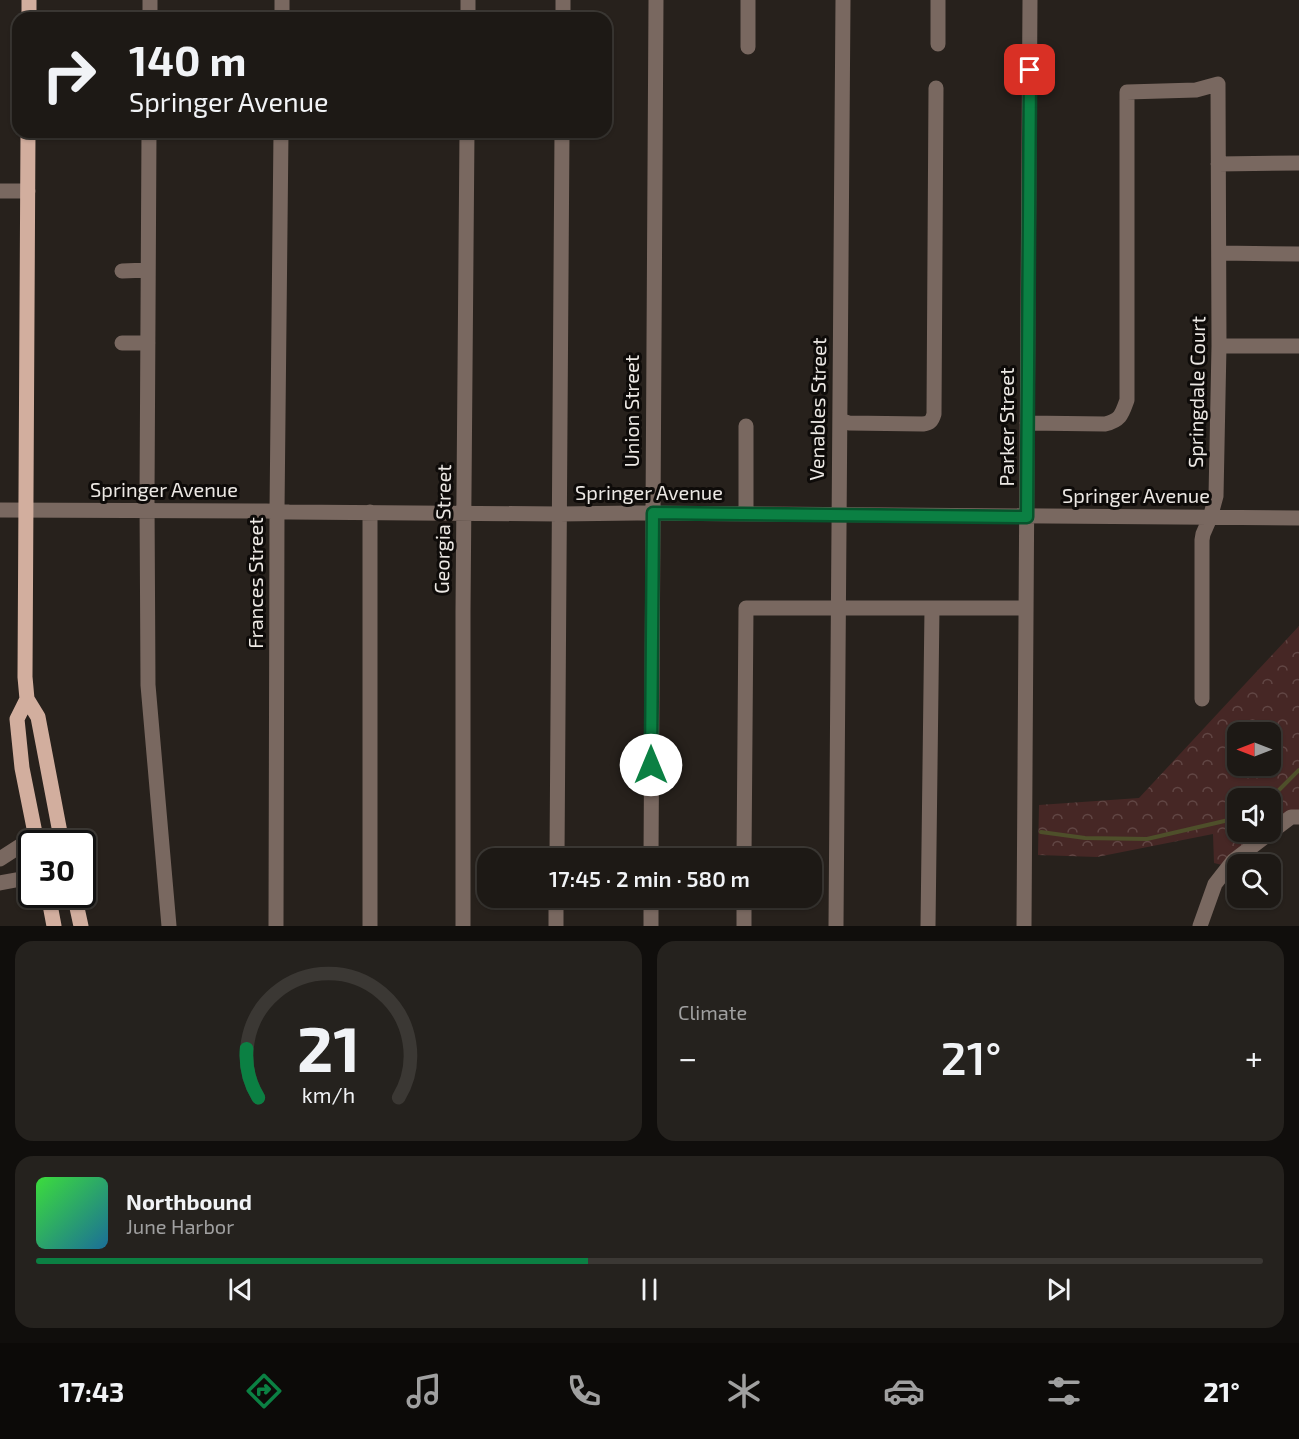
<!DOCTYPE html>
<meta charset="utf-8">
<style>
:root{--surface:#1d1915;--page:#25221e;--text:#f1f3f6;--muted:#a0a0a0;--line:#3b3834;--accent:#0b8043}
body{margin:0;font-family:"Exo 2",sans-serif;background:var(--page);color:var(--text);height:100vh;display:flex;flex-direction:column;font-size:22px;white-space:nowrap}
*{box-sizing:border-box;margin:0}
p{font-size:20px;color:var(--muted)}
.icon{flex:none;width:33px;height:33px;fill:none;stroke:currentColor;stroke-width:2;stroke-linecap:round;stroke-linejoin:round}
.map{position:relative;height:926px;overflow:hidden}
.details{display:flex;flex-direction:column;gap:15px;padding:15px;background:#100e0c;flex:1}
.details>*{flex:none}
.top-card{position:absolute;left:12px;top:12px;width:600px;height:126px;border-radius:18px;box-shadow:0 2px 4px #0004,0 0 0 2px var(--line);background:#1d1915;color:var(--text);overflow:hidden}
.needle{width:39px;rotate:270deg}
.tools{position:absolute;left:1227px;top:722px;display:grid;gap:12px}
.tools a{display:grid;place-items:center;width:54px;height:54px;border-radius:12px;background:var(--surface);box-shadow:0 2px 4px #0004,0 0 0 2px var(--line);font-size:30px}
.speed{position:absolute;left:18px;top:830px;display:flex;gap:12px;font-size:30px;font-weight:700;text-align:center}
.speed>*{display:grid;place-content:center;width:78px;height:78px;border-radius:50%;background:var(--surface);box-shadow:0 2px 4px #0004,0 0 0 2px var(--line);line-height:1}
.speed .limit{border:3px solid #111;border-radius:9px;background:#fff;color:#111}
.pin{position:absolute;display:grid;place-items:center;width:51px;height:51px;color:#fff;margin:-26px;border-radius:12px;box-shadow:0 3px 9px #0006}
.me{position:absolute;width:66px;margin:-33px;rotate:0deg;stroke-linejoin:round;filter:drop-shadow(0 0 4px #0008)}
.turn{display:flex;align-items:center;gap:21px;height:126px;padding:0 18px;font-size:27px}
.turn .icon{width:78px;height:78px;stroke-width:2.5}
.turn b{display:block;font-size:42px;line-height:51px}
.big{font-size:45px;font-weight:600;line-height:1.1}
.details .tile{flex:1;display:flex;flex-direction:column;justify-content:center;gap:9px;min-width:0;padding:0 21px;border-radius:18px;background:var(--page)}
.details .dial{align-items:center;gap:0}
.dial svg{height:156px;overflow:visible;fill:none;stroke:var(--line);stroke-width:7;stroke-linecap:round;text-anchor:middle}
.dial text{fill:var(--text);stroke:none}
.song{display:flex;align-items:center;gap:18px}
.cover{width:72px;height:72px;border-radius:9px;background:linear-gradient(135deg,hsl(120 70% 55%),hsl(200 70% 35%))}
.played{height:6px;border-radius:3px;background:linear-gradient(90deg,var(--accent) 45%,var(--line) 45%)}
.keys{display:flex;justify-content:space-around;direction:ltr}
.heat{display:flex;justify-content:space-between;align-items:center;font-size:33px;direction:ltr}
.details .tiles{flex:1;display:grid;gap:15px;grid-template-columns:1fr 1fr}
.tile:last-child{grid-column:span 2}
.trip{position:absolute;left:477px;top:848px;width:345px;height:60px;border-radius:18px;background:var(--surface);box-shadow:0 2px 4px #0004,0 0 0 2px var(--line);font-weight:600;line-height:60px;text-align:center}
.dock{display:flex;height:96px;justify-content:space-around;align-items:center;background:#0c0a08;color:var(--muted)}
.dock .icon{width:42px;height:42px}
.dock .selected{color:var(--accent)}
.dock b{font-size:27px;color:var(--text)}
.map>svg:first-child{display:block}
</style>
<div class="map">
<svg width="1299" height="926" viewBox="0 0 1299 926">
<defs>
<pattern id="park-crowns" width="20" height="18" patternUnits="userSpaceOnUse" patternTransform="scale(1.5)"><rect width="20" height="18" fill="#462725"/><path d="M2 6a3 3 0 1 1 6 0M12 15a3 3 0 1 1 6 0" fill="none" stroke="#614644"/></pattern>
</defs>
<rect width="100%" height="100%" fill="#27211c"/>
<!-- park -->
<path fill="url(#park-crowns)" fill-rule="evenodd" d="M1299,626v185l-28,16 -1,-29h-32v33h28l-44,34 -8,-2 -1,-29 -116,23 -59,-2 1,-50 100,-7zM1238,732h32v33h-32z"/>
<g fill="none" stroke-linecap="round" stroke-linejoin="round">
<!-- stream -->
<path stroke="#4e4f2a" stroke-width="4" d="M1266,798l12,-7 21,-21
M1041,832l44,6 62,1 86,-20 5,-3"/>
<!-- minor -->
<path stroke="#796860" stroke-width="15" d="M282,0v18
M748,0v47
M150,18v-18
M468,18v-18
M563,18v-18
M938,44v-44
M149,132l-2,367 1,186 21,241
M1218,164l81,-1
M0,191h28
M1219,253l80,1
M122,271l26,-1
M122,343h26
M1219,346h80
M840,420l9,3 74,1c7,-1 9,-3 11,-10l2,-326
M1027,423l78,1c16,-4 17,-10 22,-24v-308l69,-2 22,-6 1,262 -3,150 -6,22 -7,16 -1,6v159
M0,510l266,1 23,1 270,2 78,-1 662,5
M370,512v414
M746,514v-88
M557,858l5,-726
M651,858l5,-858
M744,858l2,-250h280
M0,859l20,-13h12
M0,883l32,-6
M276,926l1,-415 4,-379
M463,926v-315l4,-479
M556,926v-29
M651,926v-29
M744,926v-29
M836,926l7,-926
M928,926l4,-318
M1024,926l6,-926
M1200,926l15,-42 18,-23 58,-44h8"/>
<!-- major -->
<path stroke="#d2ae9e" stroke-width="15" d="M29,18v-18
M28,132l-3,545 2,22 11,18 24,126
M27,699l-10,20 5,49 15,75
M48,894l6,32
M74,894l7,32"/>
</g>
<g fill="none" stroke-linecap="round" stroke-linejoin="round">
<defs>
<path id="route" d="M651,765l2,-252 374,4 3,-447"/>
</defs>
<!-- route casing -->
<use href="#route" stroke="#07532c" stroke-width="15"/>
<!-- route -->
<use href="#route" stroke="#0b8043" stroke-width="10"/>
</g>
<g text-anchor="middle" stroke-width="6" stroke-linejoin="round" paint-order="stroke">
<!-- street labels -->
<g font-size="20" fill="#ece8e4" stroke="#0e0b09">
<text transform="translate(1197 392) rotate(-89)" y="7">Springdale Court</text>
<text transform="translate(818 409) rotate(-89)" y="7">Venables Street</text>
<text transform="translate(632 411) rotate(-90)" y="7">Union Street</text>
<text transform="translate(1007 427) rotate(-90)" y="7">Parker Street</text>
<text x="164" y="497">Springer Avenue</text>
<text x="649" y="500">Springer Avenue</text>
<text x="1136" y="503">Springer Avenue</text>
<text transform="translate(443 529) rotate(-89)" y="7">Georgia Street</text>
<text transform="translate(256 583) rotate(-90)" y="7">Frances Street</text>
</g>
</g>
</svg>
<div class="tools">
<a><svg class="needle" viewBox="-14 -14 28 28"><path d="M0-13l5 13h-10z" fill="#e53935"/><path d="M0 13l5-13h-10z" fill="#a0a0a0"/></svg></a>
<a><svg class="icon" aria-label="sound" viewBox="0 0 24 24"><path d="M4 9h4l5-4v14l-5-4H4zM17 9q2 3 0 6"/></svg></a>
<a><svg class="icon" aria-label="search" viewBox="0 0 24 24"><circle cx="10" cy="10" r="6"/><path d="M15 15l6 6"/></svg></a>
</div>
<div class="speed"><div class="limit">30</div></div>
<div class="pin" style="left:1030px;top:70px;background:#d93025"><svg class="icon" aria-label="arrive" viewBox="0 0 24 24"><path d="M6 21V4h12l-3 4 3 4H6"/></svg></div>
<svg class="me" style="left:651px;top:765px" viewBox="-20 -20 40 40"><circle r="19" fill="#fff"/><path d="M0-13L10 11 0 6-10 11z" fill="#0b8043"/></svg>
<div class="trip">17:45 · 2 min · 580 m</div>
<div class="top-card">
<div class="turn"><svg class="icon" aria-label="right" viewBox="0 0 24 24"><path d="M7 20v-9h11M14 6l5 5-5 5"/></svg><div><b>140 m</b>Springer Avenue</div></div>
</div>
</div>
<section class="details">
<div class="tiles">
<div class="tile dial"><svg viewBox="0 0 100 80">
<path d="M14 69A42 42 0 1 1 86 69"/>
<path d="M14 69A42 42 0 0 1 8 44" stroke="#0b8043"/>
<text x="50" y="56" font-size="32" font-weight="700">21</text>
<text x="50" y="72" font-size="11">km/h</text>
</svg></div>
<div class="tile"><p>Climate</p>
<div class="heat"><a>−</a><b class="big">21°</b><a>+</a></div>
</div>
<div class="tile">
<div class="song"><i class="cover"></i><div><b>Northbound</b><p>June Harbor</p></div></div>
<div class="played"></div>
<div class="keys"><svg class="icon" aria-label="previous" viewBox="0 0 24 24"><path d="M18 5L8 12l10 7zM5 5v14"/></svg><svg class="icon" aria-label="pause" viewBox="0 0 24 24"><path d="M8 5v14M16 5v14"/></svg><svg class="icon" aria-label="next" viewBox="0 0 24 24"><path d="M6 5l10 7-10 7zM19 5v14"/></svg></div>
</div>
</div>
</section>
<nav class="dock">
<b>17:43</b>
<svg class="icon selected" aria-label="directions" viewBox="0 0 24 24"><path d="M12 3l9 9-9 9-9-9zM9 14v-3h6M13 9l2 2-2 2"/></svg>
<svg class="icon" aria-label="music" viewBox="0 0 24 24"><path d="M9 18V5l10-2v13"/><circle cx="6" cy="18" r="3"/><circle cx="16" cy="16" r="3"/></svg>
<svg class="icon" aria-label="phone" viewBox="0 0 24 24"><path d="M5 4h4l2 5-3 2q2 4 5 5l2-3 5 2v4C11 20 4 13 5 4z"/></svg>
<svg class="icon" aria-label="climate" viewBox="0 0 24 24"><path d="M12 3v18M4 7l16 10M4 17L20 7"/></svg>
<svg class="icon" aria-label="car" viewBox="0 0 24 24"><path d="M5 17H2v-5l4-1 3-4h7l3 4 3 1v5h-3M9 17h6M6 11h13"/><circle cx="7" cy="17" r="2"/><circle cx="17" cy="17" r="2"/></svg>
<svg class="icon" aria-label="filters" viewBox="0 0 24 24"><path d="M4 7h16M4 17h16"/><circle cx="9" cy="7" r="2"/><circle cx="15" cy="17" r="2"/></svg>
<b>21°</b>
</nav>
